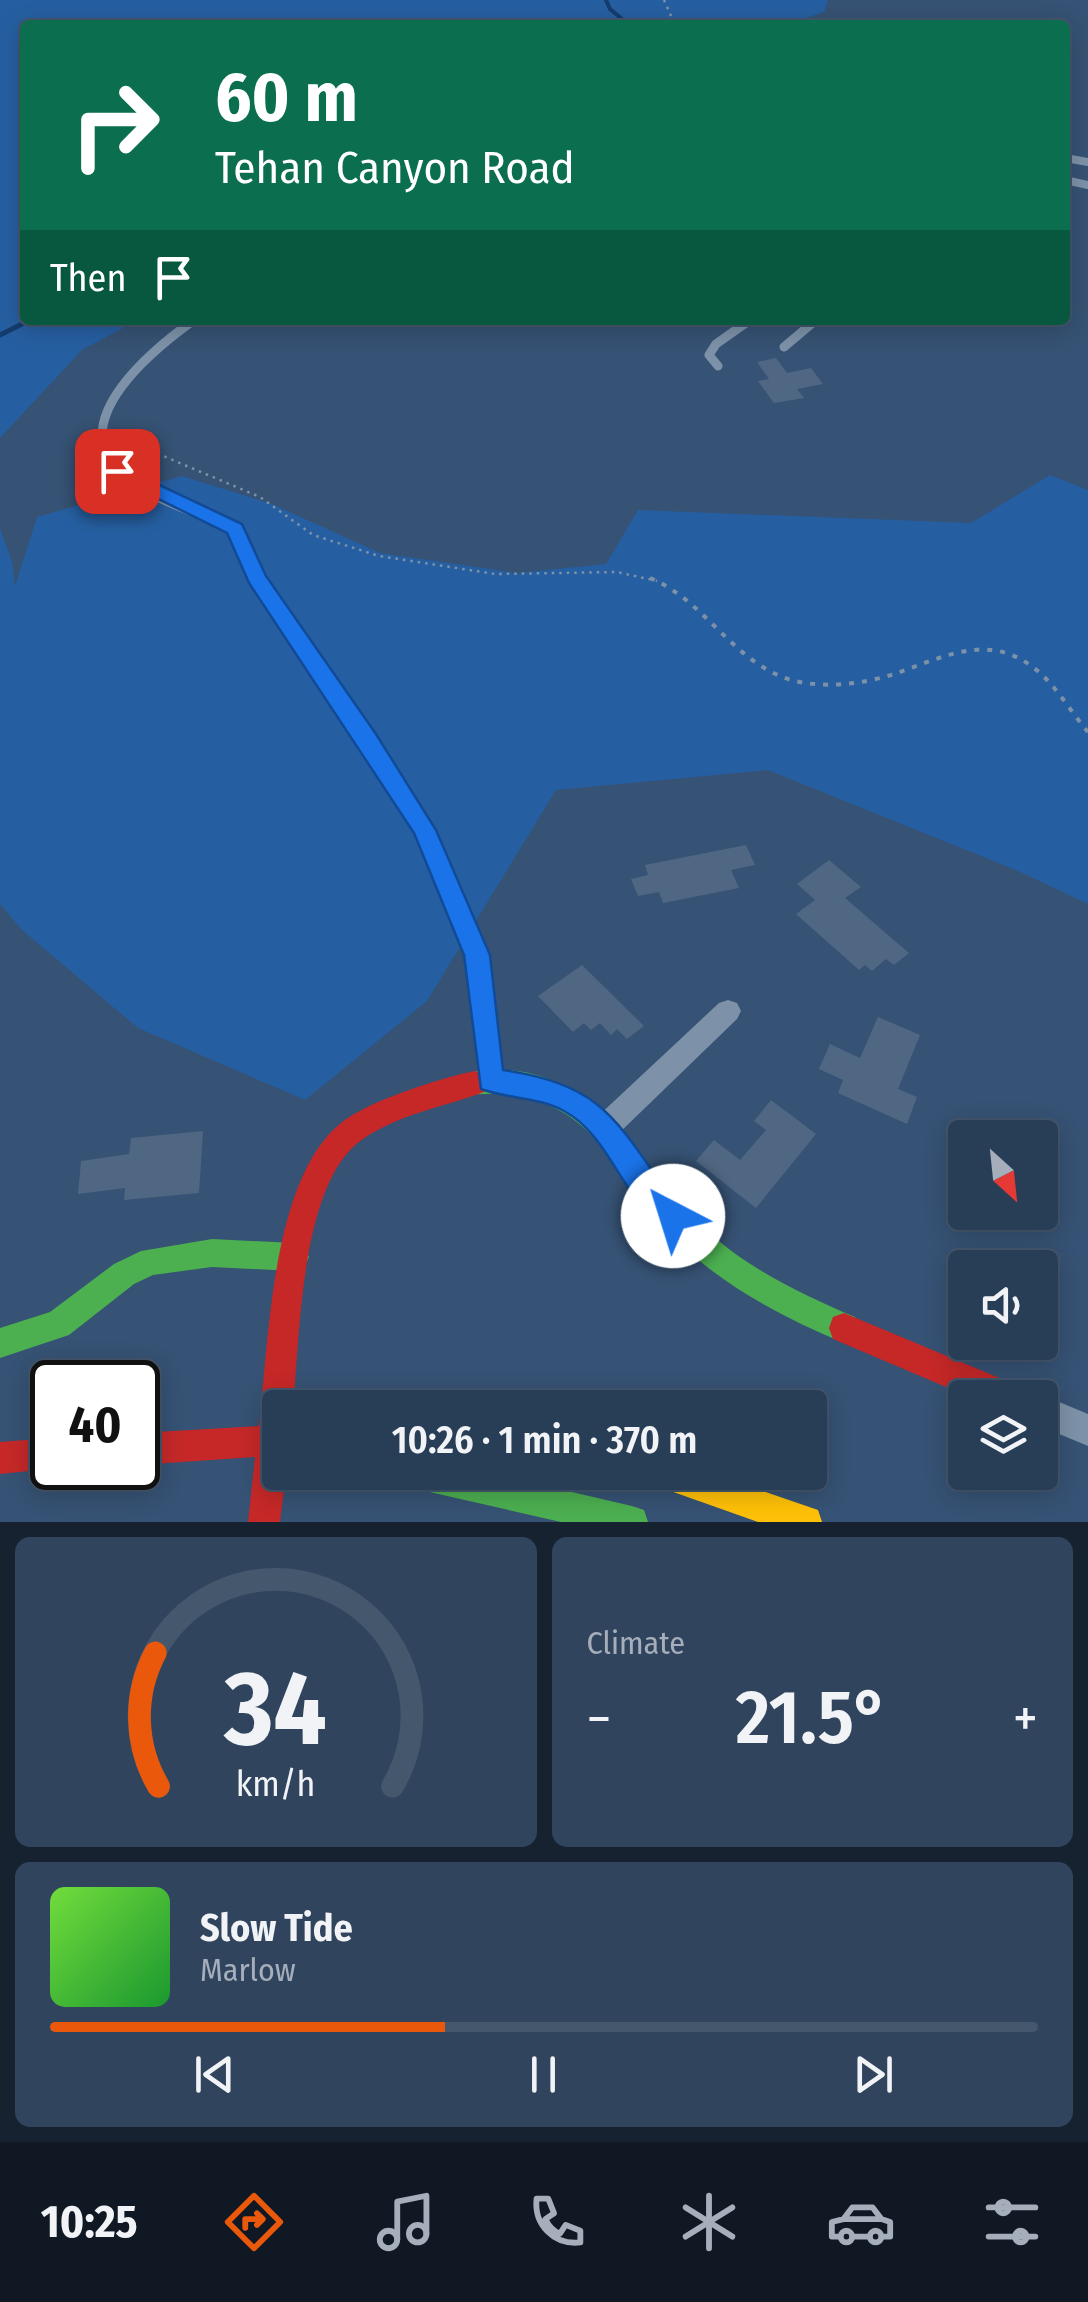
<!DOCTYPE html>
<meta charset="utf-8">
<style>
:root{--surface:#283e57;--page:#30455d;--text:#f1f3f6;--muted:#a5aeba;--line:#44576d;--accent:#ea580c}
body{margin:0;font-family:"Fira Sans Condensed",sans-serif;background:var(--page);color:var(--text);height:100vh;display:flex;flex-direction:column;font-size:38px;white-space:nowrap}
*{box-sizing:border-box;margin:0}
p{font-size:32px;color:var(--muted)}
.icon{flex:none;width:55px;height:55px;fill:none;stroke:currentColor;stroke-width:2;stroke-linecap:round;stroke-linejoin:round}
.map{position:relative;height:1522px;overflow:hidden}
.drawer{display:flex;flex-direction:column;gap:15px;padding:15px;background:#162230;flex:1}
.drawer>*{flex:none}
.top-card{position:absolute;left:20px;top:20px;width:1050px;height:305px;border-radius:10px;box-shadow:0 5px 25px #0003,0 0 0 2px var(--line);background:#0b6e4f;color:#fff;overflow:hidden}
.needle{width:65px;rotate:153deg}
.controls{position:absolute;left:948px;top:1120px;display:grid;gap:20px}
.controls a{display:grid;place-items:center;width:110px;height:110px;border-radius:10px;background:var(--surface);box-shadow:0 5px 25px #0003,0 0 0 2px var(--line);font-size:50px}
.speed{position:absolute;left:30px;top:1360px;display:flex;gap:20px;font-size:50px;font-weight:700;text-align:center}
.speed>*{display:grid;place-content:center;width:130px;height:130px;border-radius:50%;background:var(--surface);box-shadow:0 5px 25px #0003,0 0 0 2px var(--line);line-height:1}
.speed .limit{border:5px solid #111;border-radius:15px;background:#fff;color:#111}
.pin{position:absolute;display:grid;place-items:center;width:85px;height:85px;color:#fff;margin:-42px;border-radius:20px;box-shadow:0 5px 15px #0006}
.me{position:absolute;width:110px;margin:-55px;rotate:320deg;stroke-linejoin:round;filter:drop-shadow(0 0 8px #0008)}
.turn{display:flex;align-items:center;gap:35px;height:210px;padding:0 30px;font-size:45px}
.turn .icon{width:130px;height:130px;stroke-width:2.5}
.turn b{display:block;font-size:70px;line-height:85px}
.then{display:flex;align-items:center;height:95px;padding:0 30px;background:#0003;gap:20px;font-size:38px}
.big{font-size:75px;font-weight:600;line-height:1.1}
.drawer .widget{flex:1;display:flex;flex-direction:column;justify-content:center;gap:15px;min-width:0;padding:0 35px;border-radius:15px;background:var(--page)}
.drawer .dial{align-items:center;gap:0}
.dial svg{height:260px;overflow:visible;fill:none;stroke:var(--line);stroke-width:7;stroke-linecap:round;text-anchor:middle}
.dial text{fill:var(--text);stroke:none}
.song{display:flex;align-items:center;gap:30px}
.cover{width:120px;height:120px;border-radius:15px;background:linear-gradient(135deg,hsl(100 70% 55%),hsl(130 70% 35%))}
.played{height:10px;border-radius:5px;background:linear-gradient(90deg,var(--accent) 40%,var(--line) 40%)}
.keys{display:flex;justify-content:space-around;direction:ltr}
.heat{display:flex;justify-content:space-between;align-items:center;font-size:55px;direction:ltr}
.drawer .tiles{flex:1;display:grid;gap:15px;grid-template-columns:1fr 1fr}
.widget:last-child{grid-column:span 2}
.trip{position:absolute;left:262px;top:1390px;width:565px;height:100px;border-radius:10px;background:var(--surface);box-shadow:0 5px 25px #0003,0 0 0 2px var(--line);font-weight:600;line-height:100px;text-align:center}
.dock{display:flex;height:160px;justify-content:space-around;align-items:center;background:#101923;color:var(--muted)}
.dock .icon{width:70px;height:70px}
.dock .selected{color:var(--accent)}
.dock b{font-size:45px;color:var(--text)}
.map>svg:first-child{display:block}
</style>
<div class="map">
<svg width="1088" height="1522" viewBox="0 0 1088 1522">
<rect width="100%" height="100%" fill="#365274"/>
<!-- green -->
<path fill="#265fa1" d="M0,0h828l-4,12 -38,13h-761v295h113l-56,30 -82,88z
M1050,475l38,15v414l-70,-33 -250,-101 -212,20 -129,211 -122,99 -167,-72 -116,-98 -22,-26v-376l12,34 3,24 22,-69 145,-41 90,28 108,49 137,20 89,-9 32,-54 333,13z"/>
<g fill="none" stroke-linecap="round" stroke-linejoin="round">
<!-- stream-far1 -->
<path stroke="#153c6e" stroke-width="4" d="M606,0l4,9 19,16"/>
<!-- stream -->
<path stroke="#153c6e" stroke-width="5" d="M0,335l30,-15"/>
</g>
<!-- building -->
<path fill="#506783" d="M776,358l11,15 24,-5 12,16 -26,5 7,9 -30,5 -16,-22 11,-2 -12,-17z
M746,845l9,20 -24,5 8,18 -76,15 -4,-11 -21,4 -7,-17 17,-4 -3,-10z
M829,860l32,27 -16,11 64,55 -15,12 -8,-6 -14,12 -7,-6 -6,5 -63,-56 19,-14 -18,-16z
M582,965l62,61 -17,13 -10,-10 -6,6 -11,-12 -9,7 -7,-7 -11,9 -35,-36z
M878,1017l42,18 -22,54 19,8 -10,27 -69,-31 5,-13 -24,-11 11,-25 30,14z
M771,1100l45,34 -60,74 -60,-47 18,-21 26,20 26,-30 -12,-9z
M203,1131l-4,62 -75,7 1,-12 -47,6 3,-33 48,-7 2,-16z"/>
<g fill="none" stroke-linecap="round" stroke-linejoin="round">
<!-- path-far1 -->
<path stroke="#7d92a8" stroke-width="2.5" stroke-dasharray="2.5 5" stroke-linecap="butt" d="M664,0l11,25
M116,436l144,61 53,38 66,21 116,18 122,-2 40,9"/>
<!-- path -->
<path stroke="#7d92a8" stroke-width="4" stroke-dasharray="5 8" stroke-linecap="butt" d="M650,578c56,23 82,84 141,102 33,9 74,4 106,-7 47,-16 91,-41 137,-5 21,16 37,44 54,64"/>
<!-- lane-far3 -->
<path stroke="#7d92a8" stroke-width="8" d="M1065,158l23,4
M1065,180l23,5"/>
<!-- lane-far2 -->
<path stroke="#7d92a8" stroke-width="9" d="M194,320c-39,28 -128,99 -76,151 24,26 84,43 117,58l23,52
M784,347l32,-27
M718,366l-9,-11 7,-11 34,-24"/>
<!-- lane-far1 -->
<path stroke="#7d92a8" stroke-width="11" d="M256,578c81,116 209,275 226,417"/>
<!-- lane -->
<path stroke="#7d92a8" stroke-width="15" d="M481,993l10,86"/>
<!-- street -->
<path fill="#7d92a8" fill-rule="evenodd" d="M728,1000l9,3 4,8 -4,8 -121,117 -10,4 -10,-4 -4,-9 4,-9 123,-115z
M1040,1394l48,20v32l-48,-20v-28h-7z"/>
<!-- fast -->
<path fill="#4caf50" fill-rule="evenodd" d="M481,1070c118,-8 151,90 222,157 43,41 98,67 152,90l4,11 -4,11 -11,4c-67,-28 -131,-62 -180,-116 -32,-36 -55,-83 -95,-111 -21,-14 -48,-21 -73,-22 -11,-1 -20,2 -30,-2l-4,-9 4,-9z
M212,1239l82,4 10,4 5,10 -5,10 -10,4 -82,-4 -59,8 -19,9 -65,51 -69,23v-30l50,-16 64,-48 27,-13z
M396,1472h89l147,34 12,4 4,12h-87l-149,-34 -11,-5z"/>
<!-- slow -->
<path fill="#ffc107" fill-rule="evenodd" d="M643,1472h65l110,38 4,12h-64l-110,-39z"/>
<!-- jam -->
<path fill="#c62828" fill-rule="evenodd" d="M475,1071l9,3 4,9 -4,9c-40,15 -85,22 -121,47 -63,42 -63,198 -70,269h-13v64h6l-6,50h-32l7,-65 -117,8v-32l121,-7c10,-85 12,-247 82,-303 27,-22 99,-45 134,-52z
M844,1313l177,74 4,11h-53l-139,-59 -4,-11 4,-11z
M52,1438v30h6l-58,6v-32z"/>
</g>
<!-- route -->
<path fill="#1a73e8" stroke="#114b97" stroke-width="2.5" d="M117,465l125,59 24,52 110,158 60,96 54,125 13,115c89,14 107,39 155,109 9,14 23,22 29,37l-4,10 -10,4c-48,-19 -60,-93 -109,-119 -25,-14 -56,-12 -83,-22l-17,-134 -50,-122 -165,-250 -22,-50 -117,-58v-8z"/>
</svg>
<div class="controls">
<a><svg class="needle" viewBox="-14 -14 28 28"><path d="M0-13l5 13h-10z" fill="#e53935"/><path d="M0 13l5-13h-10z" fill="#a5aeba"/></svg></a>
<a><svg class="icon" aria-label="sound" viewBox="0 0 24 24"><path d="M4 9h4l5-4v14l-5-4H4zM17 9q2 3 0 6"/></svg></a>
<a><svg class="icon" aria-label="layers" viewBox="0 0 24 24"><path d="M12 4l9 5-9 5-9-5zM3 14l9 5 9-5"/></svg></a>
</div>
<div class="speed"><div class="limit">40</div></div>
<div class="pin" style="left:117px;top:471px;background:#d93025"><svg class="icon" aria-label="arrive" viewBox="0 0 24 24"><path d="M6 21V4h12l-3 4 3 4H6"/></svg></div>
<svg class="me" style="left:673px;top:1216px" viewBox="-20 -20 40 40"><circle r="19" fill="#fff"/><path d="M0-13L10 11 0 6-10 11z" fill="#1a73e8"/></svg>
<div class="trip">10:26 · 1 min · 370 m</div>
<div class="top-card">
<div class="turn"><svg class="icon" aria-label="right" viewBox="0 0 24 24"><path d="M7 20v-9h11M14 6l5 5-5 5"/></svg><div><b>60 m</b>Tehan Canyon Road</div></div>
<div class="then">Then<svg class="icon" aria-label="arrive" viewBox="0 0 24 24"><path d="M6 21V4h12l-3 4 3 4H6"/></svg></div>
</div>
</div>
<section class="drawer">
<div class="tiles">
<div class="widget dial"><svg viewBox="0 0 100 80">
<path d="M14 69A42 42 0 1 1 86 69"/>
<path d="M14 69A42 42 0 0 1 13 28" stroke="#ea580c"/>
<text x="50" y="56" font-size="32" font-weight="700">34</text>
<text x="50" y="72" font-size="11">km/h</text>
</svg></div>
<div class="widget"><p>Climate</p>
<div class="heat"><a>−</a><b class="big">21.5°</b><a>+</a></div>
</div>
<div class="widget">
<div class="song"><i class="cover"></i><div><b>Slow Tide</b><p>Marlow</p></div></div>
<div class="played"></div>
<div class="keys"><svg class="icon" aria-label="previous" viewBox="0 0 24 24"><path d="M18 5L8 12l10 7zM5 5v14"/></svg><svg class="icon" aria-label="pause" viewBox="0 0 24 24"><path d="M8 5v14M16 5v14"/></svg><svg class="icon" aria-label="next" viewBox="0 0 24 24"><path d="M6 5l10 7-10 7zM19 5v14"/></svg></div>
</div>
</div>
</section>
<nav class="dock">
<b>10:25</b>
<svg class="icon selected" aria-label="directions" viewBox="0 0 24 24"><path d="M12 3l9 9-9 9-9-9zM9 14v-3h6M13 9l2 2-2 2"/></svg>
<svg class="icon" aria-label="music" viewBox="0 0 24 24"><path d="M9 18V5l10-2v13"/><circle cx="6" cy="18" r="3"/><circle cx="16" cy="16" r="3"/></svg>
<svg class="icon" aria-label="phone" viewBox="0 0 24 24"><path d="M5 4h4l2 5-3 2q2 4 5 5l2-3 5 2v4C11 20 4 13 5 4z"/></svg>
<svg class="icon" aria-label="climate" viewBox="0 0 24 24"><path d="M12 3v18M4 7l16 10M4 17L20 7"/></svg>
<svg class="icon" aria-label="car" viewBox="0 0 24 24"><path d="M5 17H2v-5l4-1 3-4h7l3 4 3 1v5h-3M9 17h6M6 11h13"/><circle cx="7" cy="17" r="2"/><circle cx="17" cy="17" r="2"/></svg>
<svg class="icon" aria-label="filters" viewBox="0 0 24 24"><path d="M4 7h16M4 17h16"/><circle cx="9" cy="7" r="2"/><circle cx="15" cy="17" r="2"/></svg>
</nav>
